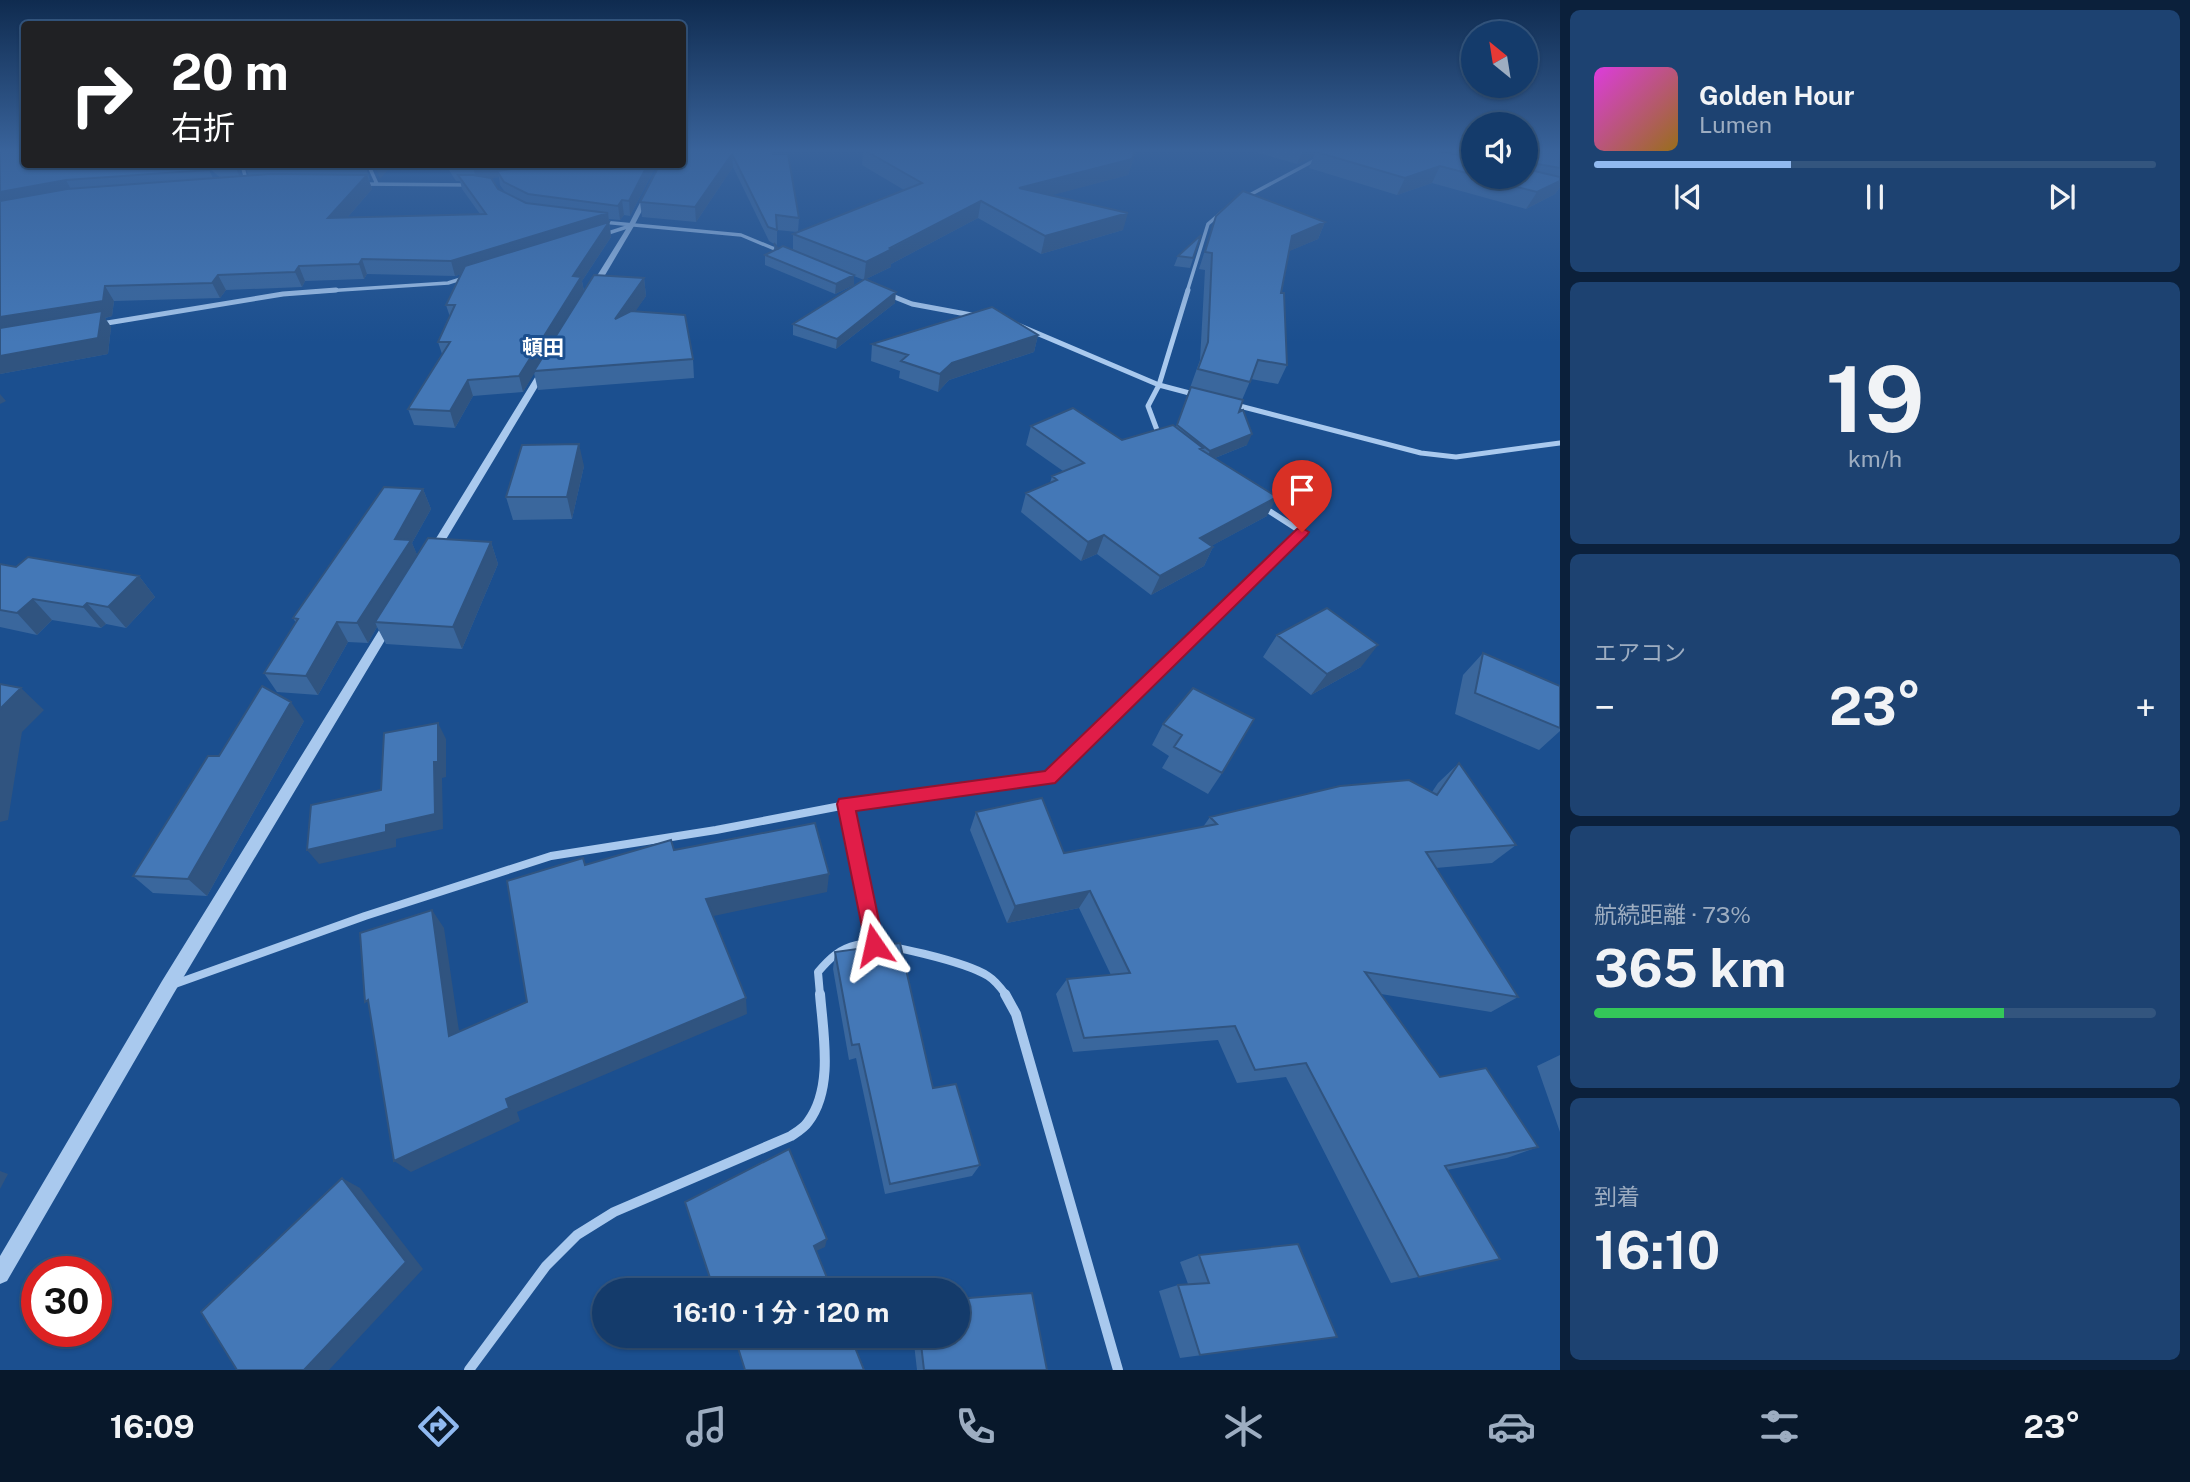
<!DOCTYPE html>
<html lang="ja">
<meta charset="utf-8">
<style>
:root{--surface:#143b6b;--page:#1d4271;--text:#f1f3f6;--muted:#9dadc1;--line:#33557e;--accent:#90b9f0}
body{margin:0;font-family:"Public Sans","Noto Sans JP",sans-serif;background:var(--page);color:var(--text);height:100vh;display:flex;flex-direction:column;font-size:26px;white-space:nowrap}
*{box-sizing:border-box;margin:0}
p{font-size:23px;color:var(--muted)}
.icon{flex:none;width:38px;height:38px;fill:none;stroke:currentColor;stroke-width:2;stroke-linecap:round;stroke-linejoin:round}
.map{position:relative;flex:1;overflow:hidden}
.sheet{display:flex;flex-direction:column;gap:10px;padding:10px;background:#0b203b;width:630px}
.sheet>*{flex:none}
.top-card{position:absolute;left:21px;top:21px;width:665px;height:147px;border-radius:7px;box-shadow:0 2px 5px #0004,0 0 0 2px var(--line);background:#202124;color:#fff;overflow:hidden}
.needle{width:46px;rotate:330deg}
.controls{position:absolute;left:1461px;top:21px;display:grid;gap:14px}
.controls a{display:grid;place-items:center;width:77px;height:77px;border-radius:50%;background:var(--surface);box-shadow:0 2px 5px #0004,0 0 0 2px var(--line);font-size:35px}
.speed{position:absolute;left:21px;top:1256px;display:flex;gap:14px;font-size:35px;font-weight:700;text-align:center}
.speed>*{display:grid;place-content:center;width:91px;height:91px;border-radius:50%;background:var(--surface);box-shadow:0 2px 5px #0004,0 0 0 2px var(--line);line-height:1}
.speed .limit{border:10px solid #d22;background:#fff;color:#111}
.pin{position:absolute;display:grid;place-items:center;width:60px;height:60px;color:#fff;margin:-72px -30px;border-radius:50% 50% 50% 0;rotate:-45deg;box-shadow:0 0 7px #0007}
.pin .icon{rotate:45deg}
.me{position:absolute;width:77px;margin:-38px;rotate:349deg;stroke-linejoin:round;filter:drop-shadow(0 0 5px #0008)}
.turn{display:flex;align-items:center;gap:24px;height:147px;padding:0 35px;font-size:32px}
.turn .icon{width:91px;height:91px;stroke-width:2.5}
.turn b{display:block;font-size:49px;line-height:60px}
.big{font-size:52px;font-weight:700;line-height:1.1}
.sheet .widget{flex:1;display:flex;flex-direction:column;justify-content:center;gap:10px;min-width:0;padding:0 24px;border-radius:10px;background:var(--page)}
.sheet .dial{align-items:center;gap:0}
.dial b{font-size:91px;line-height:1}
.song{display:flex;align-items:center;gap:21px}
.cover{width:84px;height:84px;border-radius:10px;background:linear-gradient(135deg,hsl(300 70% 55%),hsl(40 70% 35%))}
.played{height:7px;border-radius:4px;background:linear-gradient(90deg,var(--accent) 35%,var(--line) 35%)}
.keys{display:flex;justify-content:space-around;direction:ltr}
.heat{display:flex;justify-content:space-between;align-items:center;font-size:38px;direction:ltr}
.charge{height:10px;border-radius:5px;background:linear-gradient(90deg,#34c759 73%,var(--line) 0)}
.trip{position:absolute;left:592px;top:1278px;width:378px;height:70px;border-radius:35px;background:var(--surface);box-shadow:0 2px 5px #0004,0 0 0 2px var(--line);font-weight:700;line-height:70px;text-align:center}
.dock{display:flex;height:112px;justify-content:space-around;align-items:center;background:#08182b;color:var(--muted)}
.dock .icon{width:49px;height:49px}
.dock .current{color:var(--accent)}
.dock b{font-size:32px;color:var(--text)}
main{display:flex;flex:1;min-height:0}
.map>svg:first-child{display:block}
</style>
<main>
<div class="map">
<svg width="1560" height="1370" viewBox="0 0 1560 1370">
<rect width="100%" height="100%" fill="#1b4f8f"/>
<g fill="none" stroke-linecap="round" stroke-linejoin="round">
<!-- minor-far4 -->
<path stroke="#a9c9ee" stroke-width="3.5" d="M242,164l5,20
M368,164l9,20
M363,184l107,1
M1244,198l88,-47
M602,222l139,13 41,17
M602,235l25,-8
M310,292l138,-9 19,-6
M1187,292l21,-68 22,-19"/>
<!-- minor-far3 -->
<path stroke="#a9c9ee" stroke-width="5" d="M887,294l25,10 65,12
M1013,323l146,62 38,10
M101,324l182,-30 53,-4
M1232,404l189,49 35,4 104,-14
M1163,434l-6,-4 -9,-24 11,-21 29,-95"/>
<!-- minor-far2 -->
<path stroke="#a9c9ee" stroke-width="6" d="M1127,702l175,-170 -39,-25"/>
<!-- minor-far1 -->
<path stroke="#a9c9ee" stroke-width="8" d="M846,805l28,140
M172,985l193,-69 186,-60 165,-26 130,-25 203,-27 80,-78
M820,995l-2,-23c11,-13 21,-23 39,-27 23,-5 111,18 131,31 8,5 13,12 18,19"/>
<!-- minor -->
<path stroke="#a9c9ee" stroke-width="10" d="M1005,994l11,20 102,356
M469,1370l77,-104 31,-31 37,-23 177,-76c6,-4 13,-8 17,-14 26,-34 15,-89 12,-128"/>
<!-- tertiary -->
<path fill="#a9c9ee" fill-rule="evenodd" d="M660,164h6l-32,62 -36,61 -7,2 -1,-2 38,-61z
M542,366l7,2 -113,188h-8l-1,-3z
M390,618l6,4 -2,3 -220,368 -167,288 -7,3v-28l162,-275 224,-362z"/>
</g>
<!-- wall -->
<path fill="#3a679d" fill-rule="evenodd" d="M0,151l209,19 4,8h8l-11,-9 -2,-5h30l3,12h8l-5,-12h121l5,16h-1l3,9 -25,29 133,-4 -18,-25 -2,-8h-4l-11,-17h212l-27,52 -6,-1 -4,5 -11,-1 2,18 -29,44 2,10 60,-13 2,18 -11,15 58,48 1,19 -156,12 -4,-17 -11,19 -50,4 -18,32 -41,-3 -6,-16 34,-55 -4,-12 12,-25 -4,-12 15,-31 -6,2 -88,-2 -3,5 -59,2 -3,6 -76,3 -6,8 -106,3 -2,15 -7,2 6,9 -3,27 -108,20zM499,177l1,8 5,7 -7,-3 -7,-11z
M682,151l91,3 26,64 -1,14 106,-42 -42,-25 1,-14h273l-8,24 -77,20 72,35 -82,24 -63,-36 -87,46v3l-25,12 29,24 -59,46 -43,-14v-11l71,-44 -10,-4v9l-19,9 -70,-29v-10l9,-5v-6l-5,-3 -36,-74 -37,55 -54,-5 -2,-15zM777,230l20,2 -4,2v16l-15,-1 -3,-5 2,1z
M1252,151h222v26h52v-26h34v36l-5,7 -29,15 -94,-26 -35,12 -88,-27 5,-12 -17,8z
M1216,216l109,6 -7,17 -29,12 -8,42 6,72 -9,19 -27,-5 -9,21 -3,12 8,33 -32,13 52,58 -56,30 2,1 -9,19 -53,29 -54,-41 -16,7 -60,-49 5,-19 24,-10 2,-7 11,-5 -37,-26 5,-19 91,14 54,-13 24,-67 5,-90 -6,-1z
M1201,235l-11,33 -16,-2 4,-10z
M1038,335l-4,17 -85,28 -11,12 -39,-14 1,-7 -29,-10 1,-17z
M584,466l-12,53 -59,1 -7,-23z
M423,489l8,20 -19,34 5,12 74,-13 7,22 -36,85 -76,-5 -9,-17 -9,16 -20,-1 -30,53 -41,-3 -13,-19 32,-50 -3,-5z
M0,564l16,3 123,9 16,21 -29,31 -20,-4 -5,4 -49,-8 -15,15 -37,-8z
M1277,635l84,32 -50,28 -48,-38z
M1483,653l77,33v45l-21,19 -84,-36 8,-39z
M1193,688l29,85 -14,21 -46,-26 7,-12 -17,-11 11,-21z
M304,721l-97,175 -54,-3 -20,-17 86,-120z
M1459,763l57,82 -24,18 -56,5 82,129 -27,15 -110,-18 59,83 98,70 -31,11 -60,12 53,89 -109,24 -105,-206 -49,6 -19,-43 -145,12 -17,-58 11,-15 44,-4 -32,-67 -72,15 -37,-93 6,-18 88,41 139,-26 7,-10 222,-25 6,-9z
M835,952l98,136 47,77 -8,11 -87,18 -29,-136 -7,2 -16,-91z
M1560,1055v77l-23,-66z
M1199,1255l138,82 -157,21 -21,-67 19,-6 10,-1 -8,-22z
M913,1335h44l90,35h-130z"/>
<!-- shaded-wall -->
<path fill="#305480" d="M1136,151l-8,24 -113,30 4,-17z
M1303,151h22l-9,1 -2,4 -17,8z
M732,154l1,13 -37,55 -1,-15z
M235,164h3l4,18 -6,-14z
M376,164h17l-13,15 -5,-14z
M486,164h90l-79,7 2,6 -22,4 -4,-14z
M648,164h9l-27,52 -1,-15z
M1440,166l-8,17 -35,12 8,-17z
M367,175l5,14 -38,44 -6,-15z
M66,180l8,15 -74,14v-17z
M1560,181v6l-5,7 -29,15 11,-17z
M622,200l2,15 -4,5 -2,-14z
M981,201l-3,17 -87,46v3l-27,13 2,-18z
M608,213l3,24 -29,44 2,11 -61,100 -4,-16 54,-100 31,-46 -149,46 -4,-15z
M1128,213l-5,17 -82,24 4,-18z
M1325,222l-7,17 -33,14 7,-17z
M362,259l5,15 -3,5 -5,-15z
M299,266l6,15 -3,6 -7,-15z
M218,275l8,15 -6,8 -8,-15z
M854,275v10l-19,9 1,-10z
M644,278l2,18 -28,41 -3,-18z
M105,286l9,15 -2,15 -7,2 6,9 -3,27 -108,20v-57z
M896,292l-1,11 -59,46 1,-10z
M1038,335l-4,17 -85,28 -11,12 2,-18 12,-11z
M468,380l5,16 -18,32 -5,-17z
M0,394l6,7 -6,3z
M1252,434l-5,11 -42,17 5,-11z
M579,444l5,22 -12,53 -5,-22z
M423,489l8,20 -19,34 7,16 -44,63 2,5 -9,16 -11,-20 38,-84z
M1277,497l-10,19 -76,41 9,-19z
M1104,535l-7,19 -16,7 7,-19z
M491,542l7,22 -36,85 -9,-22z
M1213,547l-9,19 -53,29 9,-19z
M139,576l16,21 -29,31 -18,-21z
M33,599l19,21 -15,15 -20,-22z
M87,603l19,21 -5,4 -18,-21z
M337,622l11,20 -30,53 -12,-19z
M1378,645l-17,22 -50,28 16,-21z
M21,688l23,22 -22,22 -14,88 -8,2v-113z
M291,702l13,19 -97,175 -19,-17z
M438,723l8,16v38l-4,1 1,51 -47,10v8l-77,17 -12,-14 79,-25 48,-63z
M829,874l-2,18 -118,25 -3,-18z
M1090,891l-11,17 -72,15 8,-17z
M432,910l12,18 18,123 -13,-15z
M746,998l1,16 -230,98 3,9 -109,51 -17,-11 112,-62z
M0,1171l8,3 -8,15z
M342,1178l18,10 63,81 -94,101h-25z
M827,1239l-2,8 -13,6 2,-7z"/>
<!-- building -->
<path fill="#4478b7" stroke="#305480" stroke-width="2" d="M0,151h24v13h178l7,6 -143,10 -66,12z
M682,151h91v3h15l11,64 -23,-3 1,15 -9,-3 -36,-73 -37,53 -55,-5 20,-38h22z
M866,151h269l-3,8 -113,29 109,25 -83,23 -64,-35 -91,47 2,1 -26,13 -73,-28 129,-51z
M1318,151h121l35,7v17l-34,-9 -35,12 -89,-26z
M1526,151h34v17l-34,-6z
M216,164h19l1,4 -14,1z
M244,164h121l1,2 -121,2z
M451,164h35l-13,3h-21z
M548,164h100l-19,37 -7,-1 -4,6 -90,-12 -24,-12 -7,-11z
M1526,169l34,8v4l-23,11 -59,-15h48z
M271,174l96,1 -39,43 158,-4 -28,-39h15l18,3 7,11 28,14 82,10 -157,48 -89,-2 -3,5 -60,2 -4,6 -77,3 -6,8 -107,3 -2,15 -103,16v-116l67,-12z
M1243,191l82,31 -33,14 -11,57h3l3,72 -29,-5 -8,22 -52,-13 10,-27 4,-89 -7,-1 11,-36z
M609,222l-36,54 8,1 -62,99 -51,4 -18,31 -42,-2 42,-67h-12l17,-37h-9l19,-39z
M1201,235l-8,23 -15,-2z
M774,243l4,6 5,-3 71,29 -18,9 -71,-29 12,-6z
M594,275l50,3 -29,41 16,-8 54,4 8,44 -159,12z
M865,279l31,13 -59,47 -44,-15z
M992,307l46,28 -86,28 -12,11 -39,-13 7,-6 -36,-11z
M102,311l-4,27 -98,18v-28z
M1191,387l52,13 -4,12 4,-2 9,24 -42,17 -33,-26z
M1073,408l49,32 51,-15 30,23 -3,1 77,48 -77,41 13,9 -53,29 -56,-41 -16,7 -62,-49 31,-13 -5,-4 32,-13 -53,-37z
M579,444l-12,53h-61l16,-52z
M384,487l39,2 -28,50 16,1 -54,83 -20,-1 -31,54 -42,-3 34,-54 -5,-1z
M428,538l63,4 -38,85 -78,-5z
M28,557l111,19 -31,31 -21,-4 -4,4 -50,-8 -16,14 -17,-3v-46l16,3z
M1327,608l51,37 -51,29 -50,-39z
M1483,653l77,33v42l-85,-35z
M0,684l21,4 -21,21z
M262,686l29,16 -103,177 -55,-3 75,-120h11z
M1193,688l61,31 -32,54 -48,-26 8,-12 -19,-11z
M438,723v39h-4l1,52 -49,11v7l-79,18 4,-45 70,-15 3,-57z
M1459,763l57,82 -90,7 92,145 -153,-25 75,105 46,-9 52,79 -93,19 55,93 -81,18 -113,-214 -51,7 -20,-44 -151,12 -17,-59 63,-6 -40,-82 -75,15 -39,-94 66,-14 22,55 153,-29 -7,-7 130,-31 69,-6 28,15z
M815,823l14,51 -123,25 40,99 -240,101 3,9 -115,53 -26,-161 -3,2 -5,-69 72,-23 17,126 78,-34 -20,-121 76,-23 2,7 86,-25 3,10z
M900,943l33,145 23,-4 24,81 -90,19 -31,-140 -7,1 -17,-93z
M789,1149l38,90 -13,7 18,44h-118l-29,-88z
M342,1178l64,84 -102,108h-67l-36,-58z
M1298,1244l39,93 -137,18 -22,-70 31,-2 -10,-28z
M1032,1293l15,77h-123l-4,-35h37v-36z
M734,1335h116l14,35h-119z"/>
<!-- sky -->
<linearGradient id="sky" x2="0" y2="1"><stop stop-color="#0f2b4f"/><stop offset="0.44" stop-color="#39639b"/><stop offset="1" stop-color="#39639b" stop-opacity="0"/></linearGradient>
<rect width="1560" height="342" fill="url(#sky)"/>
<!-- route -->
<path fill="#e11d48" stroke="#92132f" stroke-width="2" d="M1302,528l7,4 -2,3 -252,248 -199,28 28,134 -3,7 -7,3 -7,-3 -30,-148 2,-5 206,-28 252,-242z"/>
<g text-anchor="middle" stroke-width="6" stroke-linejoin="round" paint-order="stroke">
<!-- far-quarter labels -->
<g font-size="21" font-weight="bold" fill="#fff" stroke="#1b4f8f">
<text x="543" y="355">頓田</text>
</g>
</g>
</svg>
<div class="controls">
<a><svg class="needle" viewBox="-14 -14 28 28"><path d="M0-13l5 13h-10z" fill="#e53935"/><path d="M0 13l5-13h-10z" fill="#9dadc1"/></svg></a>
<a><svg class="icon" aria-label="sound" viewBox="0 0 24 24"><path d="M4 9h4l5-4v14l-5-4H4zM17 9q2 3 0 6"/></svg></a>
</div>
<div class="speed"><div class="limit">30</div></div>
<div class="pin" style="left:1302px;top:532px;background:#d93025"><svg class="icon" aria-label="arrive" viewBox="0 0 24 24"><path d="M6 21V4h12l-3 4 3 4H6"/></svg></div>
<svg class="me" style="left:874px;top:945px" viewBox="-20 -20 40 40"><path d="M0-17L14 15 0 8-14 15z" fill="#e11d48" stroke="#fff" stroke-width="4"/></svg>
<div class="trip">16:10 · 1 分 · 120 m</div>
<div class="top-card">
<div class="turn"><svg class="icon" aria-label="right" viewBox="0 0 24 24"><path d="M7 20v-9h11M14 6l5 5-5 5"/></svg><div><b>20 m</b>右折</div></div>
</div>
</div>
<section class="sheet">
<div class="widget">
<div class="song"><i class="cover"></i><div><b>Golden Hour</b><p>Lumen</p></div></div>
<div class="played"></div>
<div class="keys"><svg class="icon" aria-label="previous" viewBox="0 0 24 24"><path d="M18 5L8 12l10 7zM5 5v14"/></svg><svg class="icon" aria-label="pause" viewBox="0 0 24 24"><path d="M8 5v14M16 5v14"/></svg><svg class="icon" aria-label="next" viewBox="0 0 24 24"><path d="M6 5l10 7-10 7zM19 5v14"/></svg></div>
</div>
<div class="widget dial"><b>19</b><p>km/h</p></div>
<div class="widget"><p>エアコン</p>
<div class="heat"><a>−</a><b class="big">23°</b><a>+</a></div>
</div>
<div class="widget"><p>航続距離 · 73%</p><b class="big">365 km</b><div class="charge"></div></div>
<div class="widget"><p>到着</p><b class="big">16:10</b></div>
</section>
</main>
<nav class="dock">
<b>16:09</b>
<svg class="icon current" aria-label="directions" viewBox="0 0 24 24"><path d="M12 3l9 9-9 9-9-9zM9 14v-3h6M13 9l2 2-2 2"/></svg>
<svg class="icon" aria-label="music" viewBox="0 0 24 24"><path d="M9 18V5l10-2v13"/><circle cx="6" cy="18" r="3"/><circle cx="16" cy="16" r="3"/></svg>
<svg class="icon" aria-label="phone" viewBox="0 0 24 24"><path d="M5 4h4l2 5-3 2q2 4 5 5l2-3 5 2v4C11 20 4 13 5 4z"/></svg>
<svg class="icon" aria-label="climate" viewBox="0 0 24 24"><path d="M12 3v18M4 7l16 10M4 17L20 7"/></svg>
<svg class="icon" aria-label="car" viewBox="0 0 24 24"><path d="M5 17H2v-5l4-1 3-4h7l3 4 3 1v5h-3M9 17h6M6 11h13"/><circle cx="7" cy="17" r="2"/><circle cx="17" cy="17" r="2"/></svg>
<svg class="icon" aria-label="filters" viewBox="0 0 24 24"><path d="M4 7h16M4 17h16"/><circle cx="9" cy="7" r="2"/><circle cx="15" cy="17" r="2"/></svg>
<b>23°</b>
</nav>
